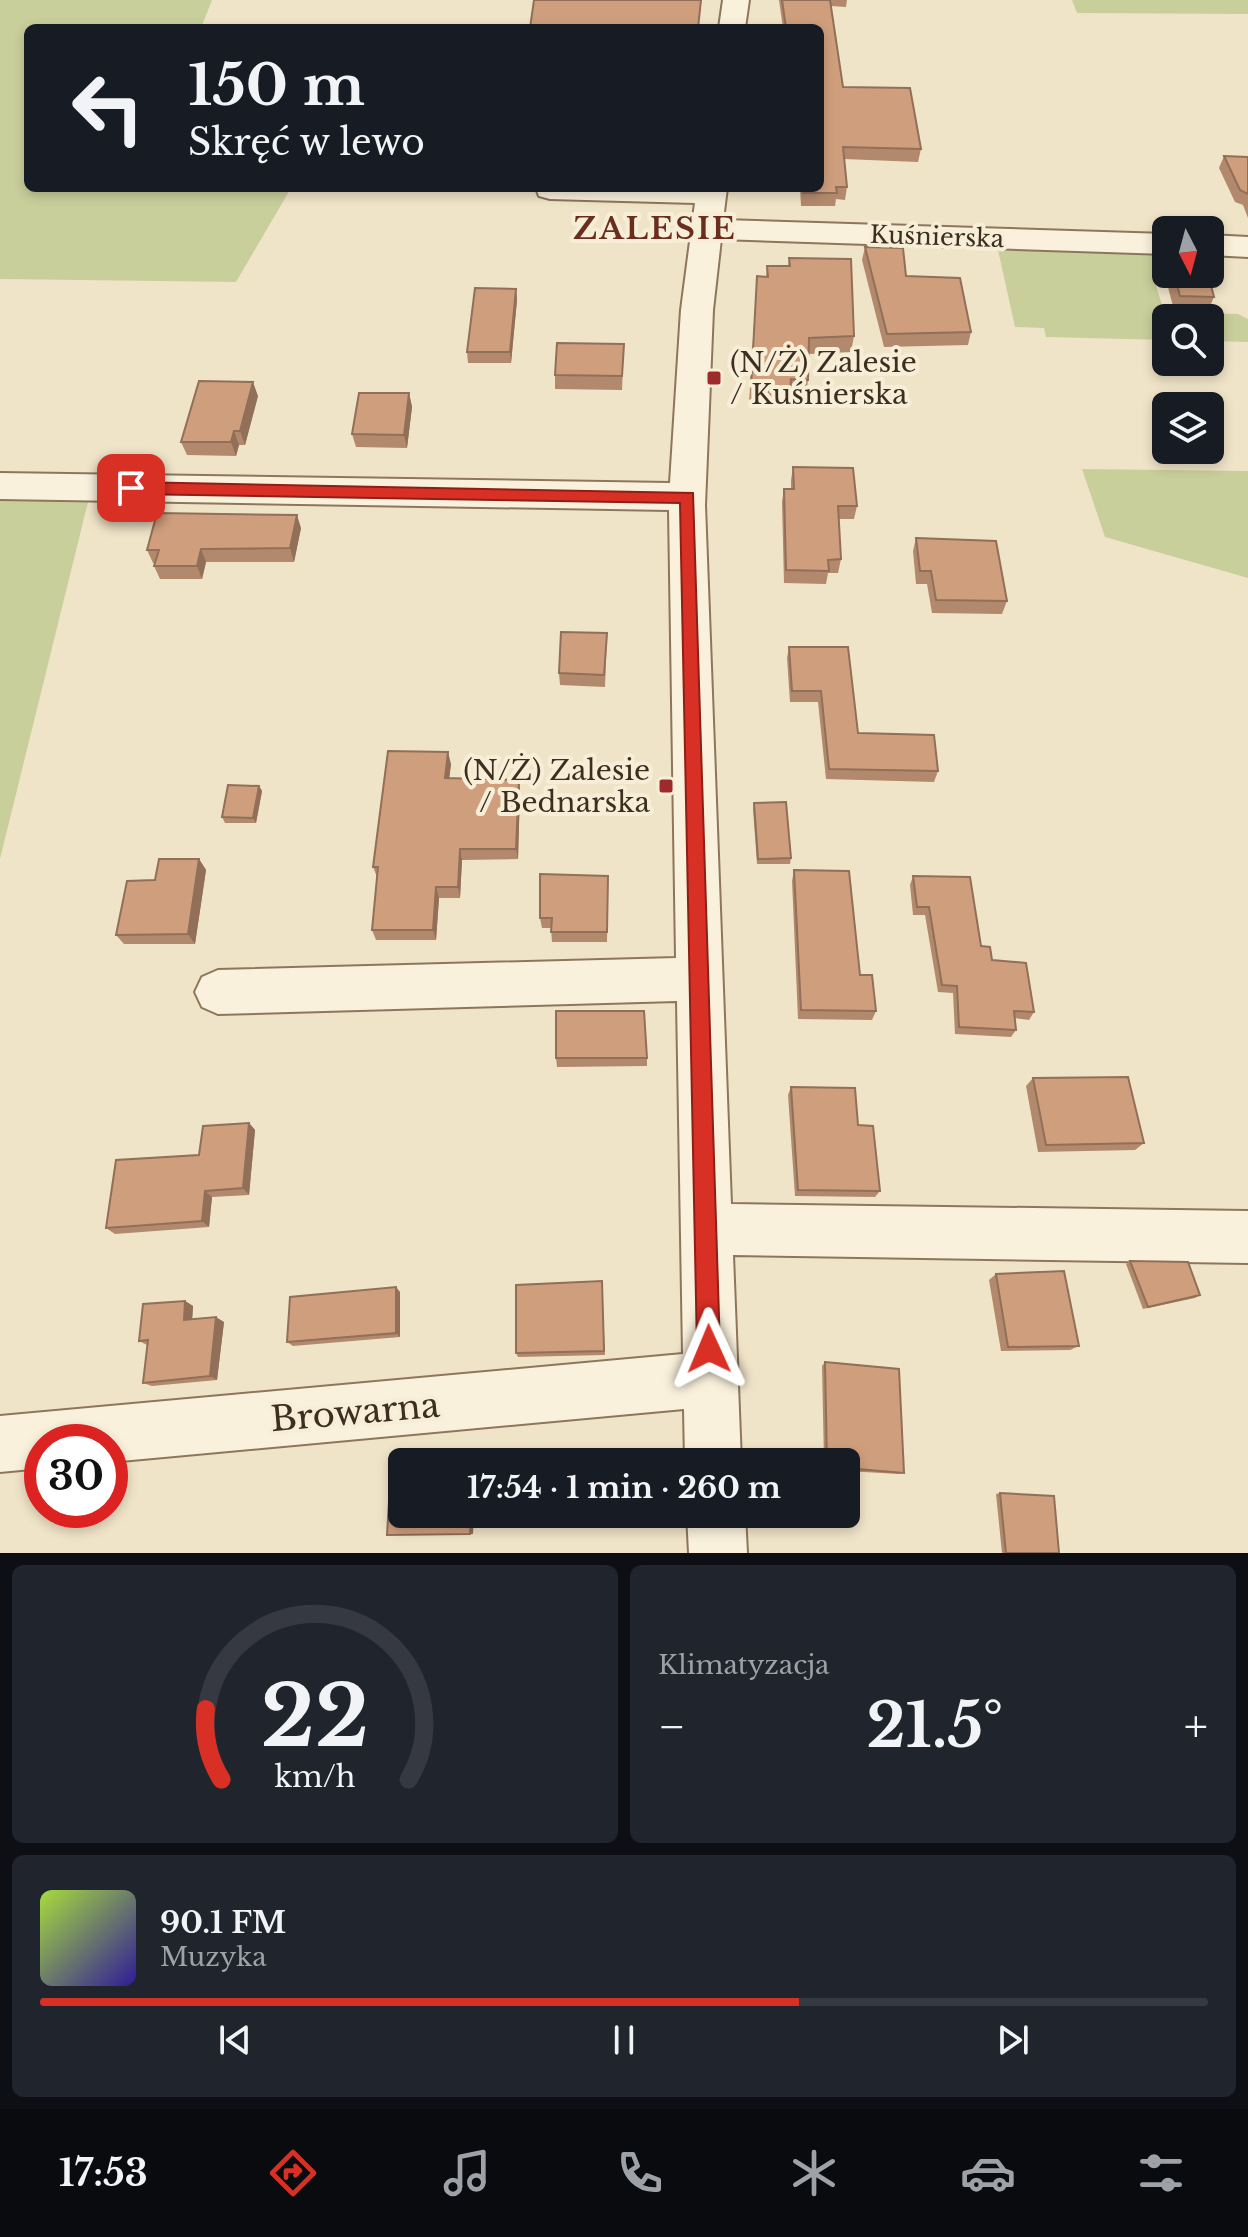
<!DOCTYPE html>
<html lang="pl">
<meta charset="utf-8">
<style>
:root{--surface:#171b24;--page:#20242c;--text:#f1f3f6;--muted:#9ea1a6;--line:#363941;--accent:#d93025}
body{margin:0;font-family:"Libre Baskerville",serif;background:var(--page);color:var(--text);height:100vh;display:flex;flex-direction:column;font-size:30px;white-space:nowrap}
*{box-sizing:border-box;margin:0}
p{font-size:26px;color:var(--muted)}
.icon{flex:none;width:44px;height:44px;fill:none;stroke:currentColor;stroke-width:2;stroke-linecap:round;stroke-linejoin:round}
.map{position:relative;height:1553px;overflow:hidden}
.drawer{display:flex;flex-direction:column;gap:12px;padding:12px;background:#0d0f14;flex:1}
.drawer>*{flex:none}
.banner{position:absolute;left:24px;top:24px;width:800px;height:168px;border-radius:12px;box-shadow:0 4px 12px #0003;background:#171b24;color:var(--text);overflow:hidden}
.needle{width:52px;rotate:174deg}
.controls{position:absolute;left:1152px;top:216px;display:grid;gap:16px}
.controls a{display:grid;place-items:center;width:72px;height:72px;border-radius:12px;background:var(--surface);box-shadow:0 4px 12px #0003;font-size:40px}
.speed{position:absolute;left:24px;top:1424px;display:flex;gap:16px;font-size:40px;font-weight:700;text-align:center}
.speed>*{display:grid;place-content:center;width:104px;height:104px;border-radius:50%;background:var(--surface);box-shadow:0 4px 12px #0003;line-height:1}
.speed .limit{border:12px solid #d22;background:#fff;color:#111}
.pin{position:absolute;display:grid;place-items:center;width:68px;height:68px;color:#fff;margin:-34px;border-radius:16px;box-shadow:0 4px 12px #0006}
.me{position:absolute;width:88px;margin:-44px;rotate:359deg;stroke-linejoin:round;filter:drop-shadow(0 0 6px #0008)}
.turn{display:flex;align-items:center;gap:28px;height:168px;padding:0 32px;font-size:36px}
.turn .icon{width:104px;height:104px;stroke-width:2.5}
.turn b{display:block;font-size:56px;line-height:68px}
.big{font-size:60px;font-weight:700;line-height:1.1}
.drawer .card{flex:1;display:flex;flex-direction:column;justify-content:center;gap:12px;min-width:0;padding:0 28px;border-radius:12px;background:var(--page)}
.drawer .dial{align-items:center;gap:0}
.dial svg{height:208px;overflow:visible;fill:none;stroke:var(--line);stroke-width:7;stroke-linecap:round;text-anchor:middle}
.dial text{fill:var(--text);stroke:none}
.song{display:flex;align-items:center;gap:24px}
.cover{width:96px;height:96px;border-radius:12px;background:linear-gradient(135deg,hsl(80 70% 55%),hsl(250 70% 35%))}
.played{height:8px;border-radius:4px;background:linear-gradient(90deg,var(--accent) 65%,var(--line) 65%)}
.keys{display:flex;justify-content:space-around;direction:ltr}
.heat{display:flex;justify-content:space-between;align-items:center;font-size:44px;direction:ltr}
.drawer .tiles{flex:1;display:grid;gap:12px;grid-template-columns:1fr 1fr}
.card:last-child{grid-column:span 2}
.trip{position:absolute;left:388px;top:1448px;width:472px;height:80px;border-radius:12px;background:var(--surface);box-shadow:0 4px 12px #0003;font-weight:700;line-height:80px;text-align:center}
.dock{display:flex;height:128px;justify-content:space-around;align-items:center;background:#090b0e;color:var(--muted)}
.dock .icon{width:56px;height:56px}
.dock .active{color:var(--accent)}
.dock b{font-size:36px;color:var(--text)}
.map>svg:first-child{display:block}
</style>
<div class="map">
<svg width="1248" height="1553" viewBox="0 0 1248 1553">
<rect width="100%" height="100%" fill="#f0e4c8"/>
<!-- green -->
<path fill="#c9cf9b" d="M0,0h212l-11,28h-173v160h263l-55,94 -236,-3z
M1072,0h176v14l-171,-1z
M998,250l168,5v17h-14l12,40 74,2 10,5v23l-38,-1v-23h-44v22l-120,-3 -2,-9 -29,-1z
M1082,469l166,2v107l-143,-41z
M0,475l89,23 -89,361z"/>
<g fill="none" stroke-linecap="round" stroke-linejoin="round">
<defs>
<path id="minor" d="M723,0h26l-4,28h-26z
M536,188h191l-4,32 443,14v20l-445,-15 -8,71 -8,195 26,699 517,7v52l-515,-8 8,207h-56l-1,-53 -574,53v-20h-68v26l-42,4v-56l683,-62 -6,-353 -459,13 -16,-7 -7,-15 7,-15 16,-7 458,-12 -7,-448 -669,-11v-26l670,10 11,-173 14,-107 -145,-4 -11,-3z
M1210,235l38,2v20l-38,-2z
M687,1514h58l2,39h-58z"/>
</defs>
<!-- minor casing -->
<use href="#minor" stroke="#8d765c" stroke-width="4"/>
<!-- minor -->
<use href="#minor" fill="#faf1dc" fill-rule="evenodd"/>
</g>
<!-- wall -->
<path fill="#b2896c" d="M779,0h68l-1,7 -15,-1 12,81 78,62 -3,13 -74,-3 3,28 -2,13 -9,-1 -1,7h-34l-1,-18h20v-160h-37z
M1224,156l24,1v61l-5,-13 -8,-3 -16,-34z
M865,247l41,29 65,56 -3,13 -84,2 -22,-87z
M789,258l65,78 -3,16 -42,2 -1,26 -2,16 -17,-1 -1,11 -39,-3 8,-127 9,1 1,-11h21z
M1166,273v1h42l6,23 -6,14 -34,-1 -9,-34z
M516,289l1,11 -6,63h-43l-1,-11z
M624,344l-2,46 -67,-1v-14z
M409,393l3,14 -5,41 -51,-1 -4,-13z
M258,396l-13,49h-6l-3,11 -49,-1 -6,-13z
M793,467l64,39 -3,13h-15l2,40 -3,14h-10l-2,11 -42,-1 -2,-81 2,-13h7v-9z
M301,528l-7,34h-88l-4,17h-42l-6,-13 1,-3h-2l-6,-13z
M916,538l91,63 -5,13 -70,-1 -5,-29h-11l-3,-33z
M607,633l-2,54 -45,-2 -1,-12z
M789,647l69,86 80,38 -4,11 -108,-3 -8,-77h-28l-3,-44z
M451,764l-2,14 70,2 1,11 -2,68 -56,1 -2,38h-21l-3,42h-60l-4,-10 5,-53 -4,-10z
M259,786l3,5 -6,32h-31l-3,-6z
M754,803l37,55 -1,6h-33l-4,-55z
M199,859l7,11 -11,74h-71l-8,-9 39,-55z
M794,870l66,105 16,36 -4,9 -74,-1 -6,-138z
M608,876l-1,66h-55l-1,-14h-9l-2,-10z
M913,876l68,70 53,66 -5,8 -14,-2 1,12 -5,7 -56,-3 -2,-41 -15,-1 -13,-77h-12l-3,-30z
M556,1058h91v8l-90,1z
M1033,1078l111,65 -9,7 -97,2 -12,-66z
M791,1087l67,38 22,66 -5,6 -80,-1 -7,-101z
M249,1123l6,7 -6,65 -37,2 -3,30 -94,7 -9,-6 93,-73z
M1130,1261l70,34 -5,3 -52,11 -17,-45z
M996,1274l83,72 -9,4 -69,1 -12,-71z
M602,1281l3,74 -87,2 -2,-4z
M400,1292v45l-107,9 -6,-4z
M185,1301l8,5 -1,13 32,3 -7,58 -65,6 -9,-3 4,-38 -8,-4z
M825,1362l79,111 -5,1 -53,-3v-9h-22l-2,-96z
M1000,1493l59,60h-57l-6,-59z"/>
<!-- shaded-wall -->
<path fill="#916f58" d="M516,289l1,11 -6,63 -1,-11z
M253,382l5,14 -13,49 -5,-14z
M409,393l3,14 -5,41 -3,-13z
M234,431l5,14 -3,11 -5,-14z
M297,515l4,13 -7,34 -4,-14z
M201,549l5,13 -4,17 -5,-13z
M448,752l3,12 -3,25 -3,-11z
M519,780l1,11 -2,68 -2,-10z
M259,786l3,5 -6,32 -3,-5z
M460,849l2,11 -2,38 -2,-11z
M199,859l7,11 -11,74 -7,-10z
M436,887l3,11 -3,42 -3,-10z
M249,1123l6,7 -6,65 -6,-7z
M205,1191l7,6 -3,30 -7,-6z
M396,1287l4,5v45l-4,-4z
M185,1301l8,5 -1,18 -8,-4z
M216,1317l8,5 -7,58 -7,-4z
M471,1514h3l-1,20h-3z"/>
<!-- building -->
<path fill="#cf9f7d" stroke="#916f58" stroke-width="2" d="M534,0h167l-3,28h-168z
M782,0h48l13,87 67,1 11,61 -78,-2 4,40h-11l1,6h-34v-5h17v-160h-34z
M1224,156l24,1v37l-8,-4z
M865,247l38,1 3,28 54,2 11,54 -84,2z
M789,258l62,1 3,77 -45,2 -1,42 -17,-1 -1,11 -39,-3 6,-111 11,1 -1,-11h23z
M1174,274h34l6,23 -34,-1z
M475,288l41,1 -6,63h-43z
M557,343l67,1 -2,32 -67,-1z
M199,381l54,1 -13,49h-6l-3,11h-50z
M359,393h50l-5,42 -52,-1z
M793,467l60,1 4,38h-19l3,53 -13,1 1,11 -43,-1 -2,-81h10z
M157,513l140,2 -7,33 -89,1 -4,17h-43l5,-16h-12z
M916,538l80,3 11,60 -71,-1 -5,-29h-11z
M561,632l46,1 -3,42 -45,-2z
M789,647h59l10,86 76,2 4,36 -109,-2 -8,-78h-29z
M388,751l60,1 -3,26 74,2 -3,69h-56l-2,38h-22l-3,43h-61l6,-63h-5z
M228,785l31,1 -6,32 -31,-1z
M786,802l5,56 -33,1 -4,-56z
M159,859h40l-11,75 -72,1 11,-54 28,-1z
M794,870l55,1 11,104h12l4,36 -75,-1z
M540,874l68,2 -1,56h-56l1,-14h-12z
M913,876l57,1 11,69 9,1 2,13 34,3 8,49 -20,-1 2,19 -57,-3 -2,-41 -15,-1 -13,-78h-12z
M556,1011h88l3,47h-91z
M1128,1077l16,66 -98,2 -13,-67z
M791,1087l64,1 3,37 15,1 7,65 -82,-1z
M249,1123l-6,65 -38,3 -3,30 -96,7 10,-68 83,-5 4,-29z
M1130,1261l58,1 12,33 -52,12z
M1064,1271l15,75 -71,1 -12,-73z
M602,1281l2,70 -88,2v-68z
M396,1287v46l-109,9 3,-45z
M185,1301l-1,19 32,-3 -6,59 -67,7 5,-43 -9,1 4,-37z
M825,1362l74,7 5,104 -58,-5v-6h-19z
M402,1467v47h69l-1,20 -83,1 4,-67z
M1000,1493l54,3 5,57h-53z"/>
<!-- route -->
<path fill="#d93025" stroke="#8d1f18" stroke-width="2" d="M131,482l562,11 27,856 -3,8 -8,4 -9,-4 -3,-8 -17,-846 -549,-9 -8,-6z"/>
<!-- markers -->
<g fill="#9e2a2b" stroke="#f7eed8" stroke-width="3">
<rect x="706" y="370" width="16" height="16" rx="4"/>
<rect x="658" y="778" width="16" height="16" rx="4"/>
</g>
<g text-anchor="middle" stroke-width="8" stroke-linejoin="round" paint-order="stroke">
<!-- far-street labels -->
<g font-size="24" fill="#3d2e20" stroke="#f7eed8">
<text transform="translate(937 237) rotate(2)" y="8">Kuśnierska</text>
</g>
<!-- poi labels -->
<g font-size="28" fill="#3d2e20" stroke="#f7eed8" text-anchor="start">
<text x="730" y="372">(N/Ż) Zalesie<tspan x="730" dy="32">/ Kuśnierska</tspan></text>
<text x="650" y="780" text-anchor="end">(N/Ż) Zalesie<tspan x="650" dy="32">/ Bednarska</tspan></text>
</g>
<!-- far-district labels -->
<g font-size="30" font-weight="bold" letter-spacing="2" fill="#6b2e1e" stroke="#f7eed8">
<text x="655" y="239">ZALESIE</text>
</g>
<!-- near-street labels -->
<g font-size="34" fill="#3d2e20" stroke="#f7eed8">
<text transform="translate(355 1412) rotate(-5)" y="12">Browarna</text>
</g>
</g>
</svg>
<div class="controls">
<a><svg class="needle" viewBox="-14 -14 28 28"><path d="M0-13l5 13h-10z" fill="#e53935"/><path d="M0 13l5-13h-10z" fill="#9ea1a6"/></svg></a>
<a><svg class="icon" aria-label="search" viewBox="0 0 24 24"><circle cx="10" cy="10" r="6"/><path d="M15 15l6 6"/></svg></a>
<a><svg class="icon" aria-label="layers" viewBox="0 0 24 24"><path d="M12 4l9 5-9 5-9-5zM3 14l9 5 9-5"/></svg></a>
</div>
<div class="speed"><div class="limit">30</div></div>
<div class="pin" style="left:131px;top:488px;background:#d93025"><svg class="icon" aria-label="arrive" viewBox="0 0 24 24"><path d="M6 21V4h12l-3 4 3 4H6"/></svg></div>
<svg class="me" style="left:709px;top:1349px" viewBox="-20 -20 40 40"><path d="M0-17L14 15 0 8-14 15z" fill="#d93025" stroke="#fff" stroke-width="4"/></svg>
<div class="trip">17:54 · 1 min · 260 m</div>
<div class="banner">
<div class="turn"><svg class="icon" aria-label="left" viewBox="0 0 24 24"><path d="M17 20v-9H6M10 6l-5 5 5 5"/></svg><div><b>150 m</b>Skręć w lewo</div></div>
</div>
</div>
<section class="drawer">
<div class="tiles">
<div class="card dial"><svg viewBox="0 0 100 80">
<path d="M14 69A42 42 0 1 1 86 69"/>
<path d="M14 69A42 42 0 0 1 8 42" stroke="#d93025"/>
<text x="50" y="56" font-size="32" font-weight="700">22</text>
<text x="50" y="72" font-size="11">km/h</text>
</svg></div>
<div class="card"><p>Klimatyzacja</p>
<div class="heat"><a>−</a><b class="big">21.5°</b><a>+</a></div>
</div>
<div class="card">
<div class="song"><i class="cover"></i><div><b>90.1 FM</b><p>Muzyka</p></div></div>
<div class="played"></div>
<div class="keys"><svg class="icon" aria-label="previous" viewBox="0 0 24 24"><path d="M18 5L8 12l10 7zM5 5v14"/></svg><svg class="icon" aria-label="pause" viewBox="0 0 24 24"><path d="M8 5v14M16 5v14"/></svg><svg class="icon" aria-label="next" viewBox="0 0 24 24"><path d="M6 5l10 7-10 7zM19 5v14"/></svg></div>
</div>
</div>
</section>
<nav class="dock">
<b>17:53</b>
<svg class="icon active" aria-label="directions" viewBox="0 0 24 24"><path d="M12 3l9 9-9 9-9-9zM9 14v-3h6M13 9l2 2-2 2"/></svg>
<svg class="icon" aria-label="music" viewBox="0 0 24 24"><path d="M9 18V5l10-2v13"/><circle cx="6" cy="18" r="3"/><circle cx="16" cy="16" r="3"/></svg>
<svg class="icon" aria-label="phone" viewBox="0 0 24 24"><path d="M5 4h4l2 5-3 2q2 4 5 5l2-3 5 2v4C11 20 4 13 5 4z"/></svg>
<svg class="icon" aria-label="climate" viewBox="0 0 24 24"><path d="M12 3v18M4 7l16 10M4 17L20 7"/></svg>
<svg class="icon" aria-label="car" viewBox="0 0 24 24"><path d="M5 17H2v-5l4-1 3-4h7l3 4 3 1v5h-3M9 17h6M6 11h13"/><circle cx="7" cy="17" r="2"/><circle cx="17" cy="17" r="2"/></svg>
<svg class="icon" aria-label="filters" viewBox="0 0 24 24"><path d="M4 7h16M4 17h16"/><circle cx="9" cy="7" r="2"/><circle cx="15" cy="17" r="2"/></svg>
</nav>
